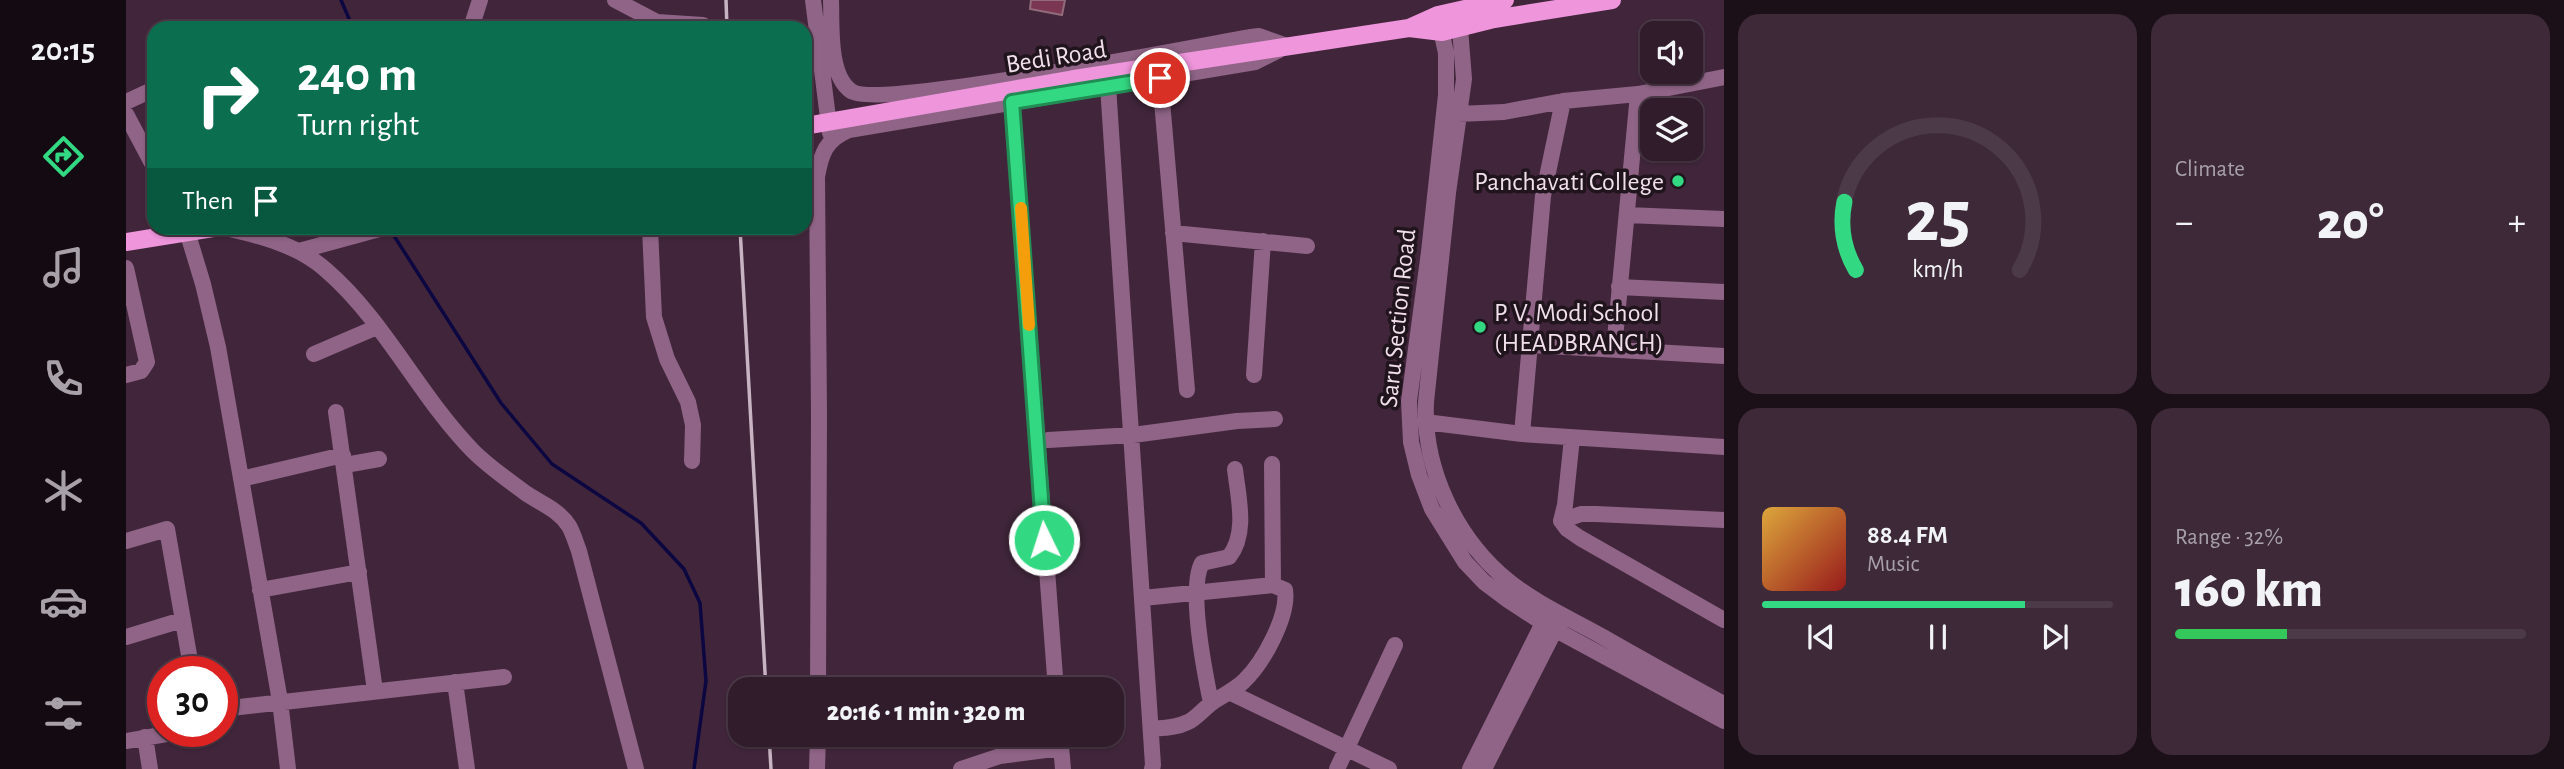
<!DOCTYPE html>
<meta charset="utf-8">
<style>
:root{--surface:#311c2c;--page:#3d2938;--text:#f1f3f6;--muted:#a8a1a9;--line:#4c3a48;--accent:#33d882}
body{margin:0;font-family:"Alegreya Sans",sans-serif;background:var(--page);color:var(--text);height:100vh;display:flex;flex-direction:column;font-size:26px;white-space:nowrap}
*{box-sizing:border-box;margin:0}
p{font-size:23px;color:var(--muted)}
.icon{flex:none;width:38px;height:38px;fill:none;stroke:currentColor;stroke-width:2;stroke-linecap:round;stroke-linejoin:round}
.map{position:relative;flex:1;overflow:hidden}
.panel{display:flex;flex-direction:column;gap:14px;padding:14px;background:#1b0f18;width:840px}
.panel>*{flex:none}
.banner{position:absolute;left:21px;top:21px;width:665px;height:214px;border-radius:21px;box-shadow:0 2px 5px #0004,0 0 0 2px var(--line);background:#0b6e4f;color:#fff;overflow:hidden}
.fabs{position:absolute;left:1514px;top:21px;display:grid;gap:14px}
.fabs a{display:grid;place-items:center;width:63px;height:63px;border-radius:14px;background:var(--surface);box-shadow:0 2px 5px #0004,0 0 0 2px var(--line);font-size:35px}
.speed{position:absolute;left:21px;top:656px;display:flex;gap:14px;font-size:35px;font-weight:700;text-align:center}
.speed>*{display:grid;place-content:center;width:91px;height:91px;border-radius:50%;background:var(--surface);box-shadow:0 2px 5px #0004,0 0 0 2px var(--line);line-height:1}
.speed .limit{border:10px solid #d22;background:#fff;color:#111}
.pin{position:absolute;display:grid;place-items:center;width:60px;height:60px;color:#fff;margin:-30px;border:4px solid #fff;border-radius:50%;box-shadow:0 2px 7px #0007}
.me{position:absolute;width:77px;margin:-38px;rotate:356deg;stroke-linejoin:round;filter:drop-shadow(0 0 5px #0008)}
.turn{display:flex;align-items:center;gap:24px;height:147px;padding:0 35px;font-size:32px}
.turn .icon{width:91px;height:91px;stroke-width:2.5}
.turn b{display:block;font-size:49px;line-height:60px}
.then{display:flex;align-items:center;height:66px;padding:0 35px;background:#0003;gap:14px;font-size:26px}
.big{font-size:52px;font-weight:800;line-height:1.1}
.panel .card{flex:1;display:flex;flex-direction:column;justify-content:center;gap:10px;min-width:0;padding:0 24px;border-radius:21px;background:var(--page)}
.panel .dial{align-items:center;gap:0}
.dial svg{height:182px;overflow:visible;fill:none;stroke:var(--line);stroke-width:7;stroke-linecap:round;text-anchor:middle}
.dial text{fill:var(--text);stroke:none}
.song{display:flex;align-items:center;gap:21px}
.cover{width:84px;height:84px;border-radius:10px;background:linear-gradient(135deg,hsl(40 70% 55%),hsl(0 70% 35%))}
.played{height:7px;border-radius:4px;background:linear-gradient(90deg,var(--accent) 75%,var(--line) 75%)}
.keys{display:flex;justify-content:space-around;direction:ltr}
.heat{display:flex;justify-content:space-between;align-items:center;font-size:38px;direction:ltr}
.charge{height:10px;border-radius:5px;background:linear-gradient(90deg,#34c759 32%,var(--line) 0)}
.panel .tiles{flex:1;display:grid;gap:14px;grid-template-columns:repeat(2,1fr)}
.trip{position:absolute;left:602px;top:677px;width:396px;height:70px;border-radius:21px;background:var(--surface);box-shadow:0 2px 5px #0004,0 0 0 2px var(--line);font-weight:800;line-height:70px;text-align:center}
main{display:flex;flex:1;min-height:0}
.dock{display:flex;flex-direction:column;width:126px;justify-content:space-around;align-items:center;background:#140b12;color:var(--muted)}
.dock .icon{width:49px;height:49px}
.dock .active{color:var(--accent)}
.dock b{font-size:32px;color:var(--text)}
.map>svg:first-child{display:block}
</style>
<main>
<nav class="dock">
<b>20:15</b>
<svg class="icon active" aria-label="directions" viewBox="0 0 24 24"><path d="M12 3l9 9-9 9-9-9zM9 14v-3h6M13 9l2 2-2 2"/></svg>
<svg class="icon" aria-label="music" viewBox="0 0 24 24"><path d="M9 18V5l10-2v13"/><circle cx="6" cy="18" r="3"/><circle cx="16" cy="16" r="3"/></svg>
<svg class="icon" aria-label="phone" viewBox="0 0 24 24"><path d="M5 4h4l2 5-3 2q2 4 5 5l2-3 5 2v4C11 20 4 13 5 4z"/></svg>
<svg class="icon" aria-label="climate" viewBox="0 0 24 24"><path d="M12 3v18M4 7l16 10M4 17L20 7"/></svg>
<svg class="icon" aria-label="car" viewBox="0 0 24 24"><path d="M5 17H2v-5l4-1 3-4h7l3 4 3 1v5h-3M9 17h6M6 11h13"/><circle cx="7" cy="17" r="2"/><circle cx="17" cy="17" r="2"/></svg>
<svg class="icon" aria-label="filters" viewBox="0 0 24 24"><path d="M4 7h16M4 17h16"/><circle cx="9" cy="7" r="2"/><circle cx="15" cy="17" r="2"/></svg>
</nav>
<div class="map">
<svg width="1598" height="769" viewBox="0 0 1598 769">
<rect width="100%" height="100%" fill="#41263b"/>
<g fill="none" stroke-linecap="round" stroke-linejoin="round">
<!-- stream -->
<path stroke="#0c0741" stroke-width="3.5" d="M215,0l12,28
M263,228l112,175 51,61 89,59 43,46 16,34 6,78 -12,88"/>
</g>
<!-- building -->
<path fill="#7b3654" stroke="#916b79" stroke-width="2" d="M905,0h34l-3,15 -32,-6z"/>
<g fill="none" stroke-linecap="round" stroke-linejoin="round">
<!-- minor -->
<path stroke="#8f6486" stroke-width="16" d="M489,0l42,22 46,3
M687,0l17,133
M705,0c1,25 -3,75 20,91 28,19 347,-45 400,-54l8,-1 28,10
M1333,16l5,63 -16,114 -22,209c-3,66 29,135 81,178 28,23 64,39 96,57 40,23 80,45 121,67
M1313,21l7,32v42l-17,157 -20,149 2,41 8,33 13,34 33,53 19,20 24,18 35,23 181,98
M345,28l9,-28
M1034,78l27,312
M982,86l45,679 -1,4
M0,102l28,-13
M886,102l44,588
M0,114l28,53
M1332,114l46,-2 59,-11 75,-7 86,-17
M1501,215l97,4
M60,228l17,56 15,63 62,354 8,68
M99,228c36,8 73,17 101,42 59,51 93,126 147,181 16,16 36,30 54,43 15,10 32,16 42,32 4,7 7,17 10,25l57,218
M524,228l4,89 13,42 21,43 5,23 -1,36
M1047,233l134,13
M173,251l84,-23
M0,268l21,94 -6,9 -15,4
M1493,287l105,5
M1406,345l192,11
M1488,349l24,-255
M188,354l63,-27
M1128,375l9,-134
M210,412l39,279
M1299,422l97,12 202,13
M1396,434l21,-238 20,-95
M922,440l85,-5 104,-14 38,-2
M1146,464l1,121
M219,465l34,-6
M115,479l102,-24
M1435,521l6,8 13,9 144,82
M1435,521l20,-7h15l128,6
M1435,521l4,-16 7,-67
M0,541l41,-12 25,143
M134,590l99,-18
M1017,598l130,-13 12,5c4,26 -22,73 -41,91 -9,9 -21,14 -31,21 -9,6 -16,16 -25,20 -12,6 -25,6 -37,7
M0,637l56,-17
M329,682l12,87
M692,690l1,-276 -2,-237c4,-23 9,-38 32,-47l406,-68 24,-12
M1103,692l160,77
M1085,703c-6,-29 -23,-114 -9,-140l27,-6c19,-24 9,-60 6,-88
M96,709l282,-32
M934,735l3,34
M19,737l5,32
M0,741l52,-9
M691,769l1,-34
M835,769l39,-13 61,-8
M1211,769l58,-124
M1344,769l77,-154
M1358,769l76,-149"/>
<!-- major -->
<path stroke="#ee95db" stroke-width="18" d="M1283,28l29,-13 67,-15
M948,79l335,-51 33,4 52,-13 118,-19
M0,242l87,-14"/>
<!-- rail -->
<path stroke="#c7b3c1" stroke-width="3.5" d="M600,0l1,28
M614,228l26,462
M643,735l2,34"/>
<!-- major-bridge -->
<path stroke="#ee95db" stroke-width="18" d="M679,126l269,-47"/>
</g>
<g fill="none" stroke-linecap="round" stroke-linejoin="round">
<defs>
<path id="route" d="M918,540l-32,-438 148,-24"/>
</defs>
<!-- route casing -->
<use href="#route" stroke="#218c54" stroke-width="18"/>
<!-- route -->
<use href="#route" stroke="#33d882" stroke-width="12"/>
<!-- slow -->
<path stroke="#f59e0b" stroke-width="12" d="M895,208l8,117"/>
</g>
<!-- markers -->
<g fill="#33d882" stroke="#20141d" stroke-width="2.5">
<circle cx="1552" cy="181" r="7"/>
<circle cx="1354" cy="327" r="7"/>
</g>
<g text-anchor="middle" stroke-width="7" stroke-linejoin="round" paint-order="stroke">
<!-- street labels -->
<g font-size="26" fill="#f1dfec" stroke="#20141d">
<text transform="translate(930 56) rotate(-9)" y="9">Bedi Road</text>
<text transform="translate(1271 318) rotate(-84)" y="9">Saru Section Road</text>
</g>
<!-- poi labels -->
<g font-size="26" fill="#f1dfec" stroke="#20141d" text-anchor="end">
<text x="1538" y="190">Panchavati College</text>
<text x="1368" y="321" text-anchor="start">P. V. Modi School<tspan x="1368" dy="30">(HEADBRANCH)</tspan></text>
</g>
</g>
</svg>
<div class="fabs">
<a><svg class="icon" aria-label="sound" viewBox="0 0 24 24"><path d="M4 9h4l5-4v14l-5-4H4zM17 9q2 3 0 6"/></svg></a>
<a><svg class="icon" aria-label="layers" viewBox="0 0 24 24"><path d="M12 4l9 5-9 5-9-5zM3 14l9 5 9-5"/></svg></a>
</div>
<div class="speed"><div class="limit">30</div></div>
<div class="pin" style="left:1034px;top:78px;background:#d93025"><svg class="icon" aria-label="arrive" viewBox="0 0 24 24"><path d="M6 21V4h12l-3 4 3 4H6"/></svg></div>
<svg class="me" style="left:918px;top:540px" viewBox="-20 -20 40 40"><circle r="17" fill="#33d882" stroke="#fff" stroke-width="3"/><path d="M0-11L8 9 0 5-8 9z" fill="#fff"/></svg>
<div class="trip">20:16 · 1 min · 320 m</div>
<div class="banner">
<div class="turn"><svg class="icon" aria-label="right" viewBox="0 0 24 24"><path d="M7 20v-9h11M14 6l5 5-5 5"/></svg><div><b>240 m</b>Turn right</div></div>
<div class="then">Then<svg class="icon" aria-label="arrive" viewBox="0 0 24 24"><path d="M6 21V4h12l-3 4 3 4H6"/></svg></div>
</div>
</div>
<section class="panel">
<div class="tiles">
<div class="card dial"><svg viewBox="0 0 100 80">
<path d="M14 69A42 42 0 1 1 86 69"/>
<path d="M14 69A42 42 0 0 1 9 39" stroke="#33d882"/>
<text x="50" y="56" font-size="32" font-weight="700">25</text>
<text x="50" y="72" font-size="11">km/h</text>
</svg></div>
<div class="card"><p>Climate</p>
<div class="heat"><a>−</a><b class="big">20°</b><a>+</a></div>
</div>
<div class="card">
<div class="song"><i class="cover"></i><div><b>88.4 FM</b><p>Music</p></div></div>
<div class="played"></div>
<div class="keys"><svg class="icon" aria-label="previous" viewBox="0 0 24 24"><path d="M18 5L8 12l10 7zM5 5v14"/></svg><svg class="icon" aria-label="pause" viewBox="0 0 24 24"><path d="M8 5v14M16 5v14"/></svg><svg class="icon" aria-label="next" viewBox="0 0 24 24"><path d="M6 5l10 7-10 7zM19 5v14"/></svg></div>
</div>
<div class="card"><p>Range · 32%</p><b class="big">160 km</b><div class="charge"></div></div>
</div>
</section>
</main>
